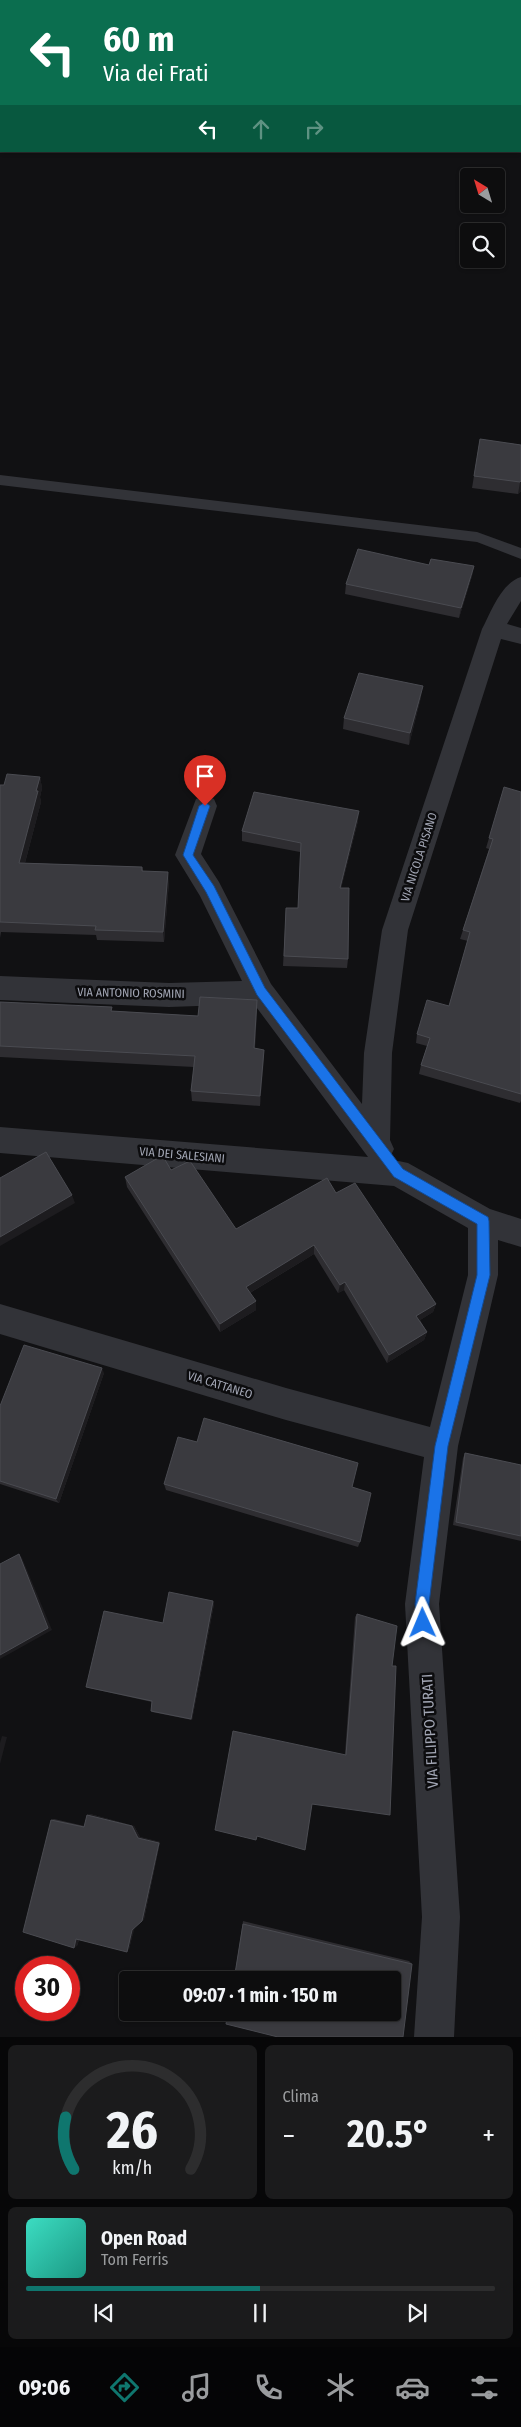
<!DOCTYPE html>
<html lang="it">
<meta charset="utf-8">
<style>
:root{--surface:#0d0d0e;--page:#1b1b1c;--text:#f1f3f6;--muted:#9a9c9e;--line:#2d2d2e;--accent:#0f766e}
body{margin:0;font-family:"Fira Sans Condensed",sans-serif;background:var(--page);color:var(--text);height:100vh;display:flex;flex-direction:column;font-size:19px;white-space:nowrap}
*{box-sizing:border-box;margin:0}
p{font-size:16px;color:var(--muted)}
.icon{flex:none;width:28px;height:28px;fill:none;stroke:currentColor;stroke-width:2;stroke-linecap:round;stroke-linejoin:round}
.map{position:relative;height:2037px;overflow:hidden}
.details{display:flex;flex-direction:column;gap:8px;padding:8px;background:#070708;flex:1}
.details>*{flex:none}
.hud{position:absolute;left:0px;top:0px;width:521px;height:152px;box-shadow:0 1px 4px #0004,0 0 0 1px var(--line);background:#0b6e4f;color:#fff;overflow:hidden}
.needle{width:32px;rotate:322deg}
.buttons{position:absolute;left:460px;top:168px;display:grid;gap:10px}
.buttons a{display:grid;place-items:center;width:45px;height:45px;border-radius:5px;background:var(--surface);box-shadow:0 1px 4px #0004,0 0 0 1px var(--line);font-size:25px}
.speed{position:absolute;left:15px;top:1956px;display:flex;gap:10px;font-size:25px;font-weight:700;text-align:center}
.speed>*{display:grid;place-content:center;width:65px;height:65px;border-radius:50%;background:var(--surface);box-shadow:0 1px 4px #0004,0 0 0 1px var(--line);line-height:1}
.speed .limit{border:8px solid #d22;background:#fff;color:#111}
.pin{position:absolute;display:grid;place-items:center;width:42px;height:42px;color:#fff;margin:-51px -21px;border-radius:50% 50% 50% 0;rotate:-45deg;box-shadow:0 0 5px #0007}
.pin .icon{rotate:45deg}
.me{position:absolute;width:55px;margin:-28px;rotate:359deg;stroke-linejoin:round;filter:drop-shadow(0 0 4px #0008)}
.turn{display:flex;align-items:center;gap:18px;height:105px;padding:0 20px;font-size:22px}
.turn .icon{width:65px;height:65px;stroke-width:2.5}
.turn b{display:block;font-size:35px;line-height:42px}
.lanes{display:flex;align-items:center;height:48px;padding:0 20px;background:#0003;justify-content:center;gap:25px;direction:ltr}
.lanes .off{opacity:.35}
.big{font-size:38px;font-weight:700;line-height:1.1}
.details .card{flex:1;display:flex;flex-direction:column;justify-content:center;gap:8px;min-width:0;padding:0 18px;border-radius:8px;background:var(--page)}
.details .dial{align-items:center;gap:0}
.dial svg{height:130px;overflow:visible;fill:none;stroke:var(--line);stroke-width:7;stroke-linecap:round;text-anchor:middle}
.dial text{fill:var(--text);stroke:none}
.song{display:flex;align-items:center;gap:15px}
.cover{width:60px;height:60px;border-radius:8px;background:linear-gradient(135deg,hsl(170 70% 55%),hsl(170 70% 35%))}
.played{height:5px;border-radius:2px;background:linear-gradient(90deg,var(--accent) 50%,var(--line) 50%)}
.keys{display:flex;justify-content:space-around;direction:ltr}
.heat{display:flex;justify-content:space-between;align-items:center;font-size:28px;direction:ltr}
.details .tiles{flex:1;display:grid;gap:8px;grid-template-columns:1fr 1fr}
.card:last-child{grid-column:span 2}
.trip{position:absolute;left:119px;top:1971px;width:282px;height:50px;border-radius:5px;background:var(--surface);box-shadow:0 1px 4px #0004,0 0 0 1px var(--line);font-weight:700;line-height:50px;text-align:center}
.tabs{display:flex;height:80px;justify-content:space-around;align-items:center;background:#050506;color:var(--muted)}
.tabs .icon{width:35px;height:35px}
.tabs .selected{color:var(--accent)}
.tabs b{font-size:22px;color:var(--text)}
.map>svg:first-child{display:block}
</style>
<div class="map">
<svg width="521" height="2037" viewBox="0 0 521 2037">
<rect width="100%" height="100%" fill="#111113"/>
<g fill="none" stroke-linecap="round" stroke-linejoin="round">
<!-- lane -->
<path fill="#323338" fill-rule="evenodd" d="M0,475l477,57 44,16v11l-44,-17 -477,-57z"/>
<!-- street -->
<path fill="#323338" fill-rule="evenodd" d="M521,577v24l-14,23 14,4v16l-20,-5 -93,291 -16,123 -2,87 4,9 -5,10 19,4 82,46 31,10v28l-23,-7v35l-40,171 -19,158 21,313 -6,120h-40l8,-120 -17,-313 19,-147 -138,-37 -286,-86v-30l286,84 144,39 38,-152v-47l-74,-42 -394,-33v-26l368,30 -114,-153 -85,3 -169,-7v-24l169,7 73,-2 -42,-85 -25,-41 21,-56 9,-3 9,3 3,7 -16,48 18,28 52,102 91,120 2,-51 18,-123 100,-301c9,-17 19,-46 39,-52z"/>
</g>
<!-- wall -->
<path fill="#2e2d31" d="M480,439l41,6v46l-3,3 -46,-6z
M429,565l45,1 -2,10 -13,42 -114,-24 1,-10z
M421,697l-12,48 -66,-16 1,-11z
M40,777l2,11 -2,9 1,5 -16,61 117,4 1,4 26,11 -5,60 -67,-2 -1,-5 -95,-3 -1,6v-153h4z
M521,792v309l-1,2 -101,-29 2,-9 6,-19 -11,-3 1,-9 32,-28 19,-65 -8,-2 3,-9 26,-81 -3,-1 3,-10z
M358,821l-17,67 7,71 -1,9 -64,-2 3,-58h12l2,-56 -58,-11v-10z
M0,1002l112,9 86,5 59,-5 -2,37 9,2 -4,56 -68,-5 -1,-10 3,-24 -194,-10z
M171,1170l65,59 100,-36 100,111 -3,8 -13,8 7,12 -3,8 -37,23 -43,-73 -6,3 -24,-39 -64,39 6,17 -36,22 -93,-145 -2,-10z
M104,1373l-45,130 -59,-19v-78z
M465,1453l56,12v76l-68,-16 10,-67z
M164,1484l188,3 8,55 -2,5 -192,-57z
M213,1601l1,3 -22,116 -40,-8 -1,-1 1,-9 -63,-14 -3,-1 77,-64z
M357,1614l35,52 -2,149 -45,-61 10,-137z
M90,1814l44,12 6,11 20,5 -16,77 -10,9 -5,21 -50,-9 -2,6 -26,-126 3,-1 30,7z
M243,1921l166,40 3,3 -178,16z"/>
<!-- shaded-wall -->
<path fill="#1d1c1f" d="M521,481v10l-3,3 2,-12z
M474,566l-2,10 -13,42 2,-10z
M423,686l-2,11 -12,48 1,-12z
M40,777l2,11 -2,9 1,5 -19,72 -3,-11z
M359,811l-1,10 -19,76 1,-9z
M168,872l1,10 -5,60 -1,-10z
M257,1000v11l-3,48v-11z
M264,1050v10l-4,46v-10z
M72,1195l3,8 -75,43v-9z
M314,1245v9l-68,41v-8z
M345,1282l-1,8 -6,3 2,-8z
M256,1301v9l-36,22v-8z
M436,1304l-3,8 -19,12 2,-8z
M427,1332l-3,8 -37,23 2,-8z
M102,1368l2,5 -45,130 -3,-4z
M19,1554l3,4 30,72 -52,29v-4z
M213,1601l1,3 -22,116 -1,-1z
M2,1736l5,1 -7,27v-21z
M90,1814l44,12 6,11 20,5 -16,77 -2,2 -4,-83 -51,-23z
M135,1927l-6,22 -2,3 5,-22z
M80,1936l-3,10 -3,2 2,-9z"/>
<!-- building -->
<path fill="#3a3a3f" stroke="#4a4b51" d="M480,439l41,6v36l-1,1 -46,-6z
M358,549l71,16 2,-6 43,7 -13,42 -115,-24z
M359,673l64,13 -13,47 -66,-15z
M7,774l33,3 -4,14h2l-19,72 123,4v4l26,1 -5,60 -68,-2 1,-4 -96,-4v-137h4z
M504,787l17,5v302l-100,-29 9,-27 -13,-4 10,-34 22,6 21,-74 -7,-2 30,-91 -4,-1z
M254,792l105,19 -19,77h9l-1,71 -64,-3 2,-48h12l3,-65 -59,-12z
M200,997l57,3 -3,48 10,2 -4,46 -69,-5 4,-35 -195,-10v-44l112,5 -1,4 87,5z
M46,1152l26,43 -72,42v-59z
M158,1158h6l7,12 19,-9 46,68 91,-51 9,15 19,-10 81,121 -20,12 11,16 -38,23 -44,-73 -5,3 -26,-40 -68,42 10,14 -36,23 -95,-147z
M24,1345l78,23 -46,131 -56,-18v-75z
M204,1418l154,45 -6,24 19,6 -11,49 -196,-58 14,-47 19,5z
M465,1453l56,12v71l-65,-14z
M19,1554l29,74 -48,27v-91z
M169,1592l44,9 -22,118 -40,-8 1,-10 -66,-14 18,-76 59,12z
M357,1614l40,12 -5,40h4l-6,149 -78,-11 -7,46 -48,-14 -1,4 -41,-10 18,-99 113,24z
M87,1815l45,11 6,12 21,5 -17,78 -10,9 -5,22 -51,-13 -2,9 -51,-16 28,-112 33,7z
M243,1924l169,40 -9,73h-125l-52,-13 2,-12h164v-32h-158z"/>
<!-- route -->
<path fill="#1a73e8" stroke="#114b97" d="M205,802l5,4 -17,49 21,31 51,102 138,181 85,48 1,4 1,54 -42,171 -19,158 1,19 -2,5 -5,3 -5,-3 -3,-24 20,-158 42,-171v-51l-83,-47 -137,-182 -51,-103 -23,-37 16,-49z"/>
<g text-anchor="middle" stroke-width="5" stroke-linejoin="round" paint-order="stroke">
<!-- street labels -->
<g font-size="12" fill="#a2a6b4" stroke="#0c0c0e">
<text transform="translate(419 857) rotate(-72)" y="4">VIA NICOLA PISANO</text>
<text transform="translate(131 993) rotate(1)" y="4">VIA ANTONIO ROSMINI</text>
<text transform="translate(182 1155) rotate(5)" y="4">VIA DEI SALESIANI</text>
<text transform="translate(220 1385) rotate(17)" y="4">VIA CATTANEO</text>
</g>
<!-- near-street labels -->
<g font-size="15" fill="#a2a6b4" stroke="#0c0c0e">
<text transform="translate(430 1731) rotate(-93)" y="5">VIA FILIPPO TURATI</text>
</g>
</g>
</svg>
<div class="buttons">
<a><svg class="needle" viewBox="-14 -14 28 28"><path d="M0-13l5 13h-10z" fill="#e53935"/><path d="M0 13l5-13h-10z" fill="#9a9c9e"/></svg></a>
<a><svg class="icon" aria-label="search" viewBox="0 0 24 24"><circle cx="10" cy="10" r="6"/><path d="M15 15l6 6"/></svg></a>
</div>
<div class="speed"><div class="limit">30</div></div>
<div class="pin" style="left:205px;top:806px;background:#d93025"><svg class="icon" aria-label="arrive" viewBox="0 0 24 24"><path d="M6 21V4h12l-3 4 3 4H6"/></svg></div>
<svg class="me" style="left:423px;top:1623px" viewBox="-20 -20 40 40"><path d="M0-17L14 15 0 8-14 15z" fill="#1a73e8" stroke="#fff" stroke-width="4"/></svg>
<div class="trip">09:07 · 1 min · 150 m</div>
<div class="hud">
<div class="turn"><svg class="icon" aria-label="left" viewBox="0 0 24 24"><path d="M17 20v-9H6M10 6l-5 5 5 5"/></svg><div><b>60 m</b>Via dei Frati</div></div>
<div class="lanes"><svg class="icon" aria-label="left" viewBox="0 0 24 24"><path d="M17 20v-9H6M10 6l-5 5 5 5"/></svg><svg class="icon off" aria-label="ahead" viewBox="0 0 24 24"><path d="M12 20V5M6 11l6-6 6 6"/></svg><svg class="icon off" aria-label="right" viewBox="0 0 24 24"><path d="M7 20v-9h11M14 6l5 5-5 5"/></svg></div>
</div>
</div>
<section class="details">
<div class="tiles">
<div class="card dial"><svg viewBox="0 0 100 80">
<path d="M14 69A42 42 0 1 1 86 69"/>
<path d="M14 69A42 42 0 0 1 9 37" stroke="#0f766e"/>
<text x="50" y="56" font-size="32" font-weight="700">26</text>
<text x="50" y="72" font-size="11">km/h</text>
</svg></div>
<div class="card"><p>Clima</p>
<div class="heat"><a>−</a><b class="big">20.5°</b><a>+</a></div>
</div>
<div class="card">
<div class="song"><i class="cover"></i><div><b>Open Road</b><p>Tom Ferris</p></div></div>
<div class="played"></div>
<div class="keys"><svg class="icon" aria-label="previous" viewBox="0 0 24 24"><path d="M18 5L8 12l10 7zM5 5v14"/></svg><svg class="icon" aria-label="pause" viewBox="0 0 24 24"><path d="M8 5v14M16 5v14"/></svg><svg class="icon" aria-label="next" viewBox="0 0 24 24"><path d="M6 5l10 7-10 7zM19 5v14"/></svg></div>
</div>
</div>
</section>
<nav class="tabs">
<b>09:06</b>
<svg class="icon selected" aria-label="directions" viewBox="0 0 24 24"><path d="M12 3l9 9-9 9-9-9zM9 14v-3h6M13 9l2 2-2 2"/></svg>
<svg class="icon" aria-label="music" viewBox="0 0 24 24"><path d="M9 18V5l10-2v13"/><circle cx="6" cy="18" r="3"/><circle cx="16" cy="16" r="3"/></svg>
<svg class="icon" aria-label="phone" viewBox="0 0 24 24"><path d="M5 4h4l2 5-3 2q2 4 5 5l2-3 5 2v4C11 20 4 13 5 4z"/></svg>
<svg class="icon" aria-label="climate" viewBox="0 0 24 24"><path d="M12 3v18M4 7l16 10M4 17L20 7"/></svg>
<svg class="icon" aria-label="car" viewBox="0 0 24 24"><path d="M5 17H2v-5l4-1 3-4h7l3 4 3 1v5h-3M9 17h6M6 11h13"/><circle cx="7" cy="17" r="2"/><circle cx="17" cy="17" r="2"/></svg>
<svg class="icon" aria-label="filters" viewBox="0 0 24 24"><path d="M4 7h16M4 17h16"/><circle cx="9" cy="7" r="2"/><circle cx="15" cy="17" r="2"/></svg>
</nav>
